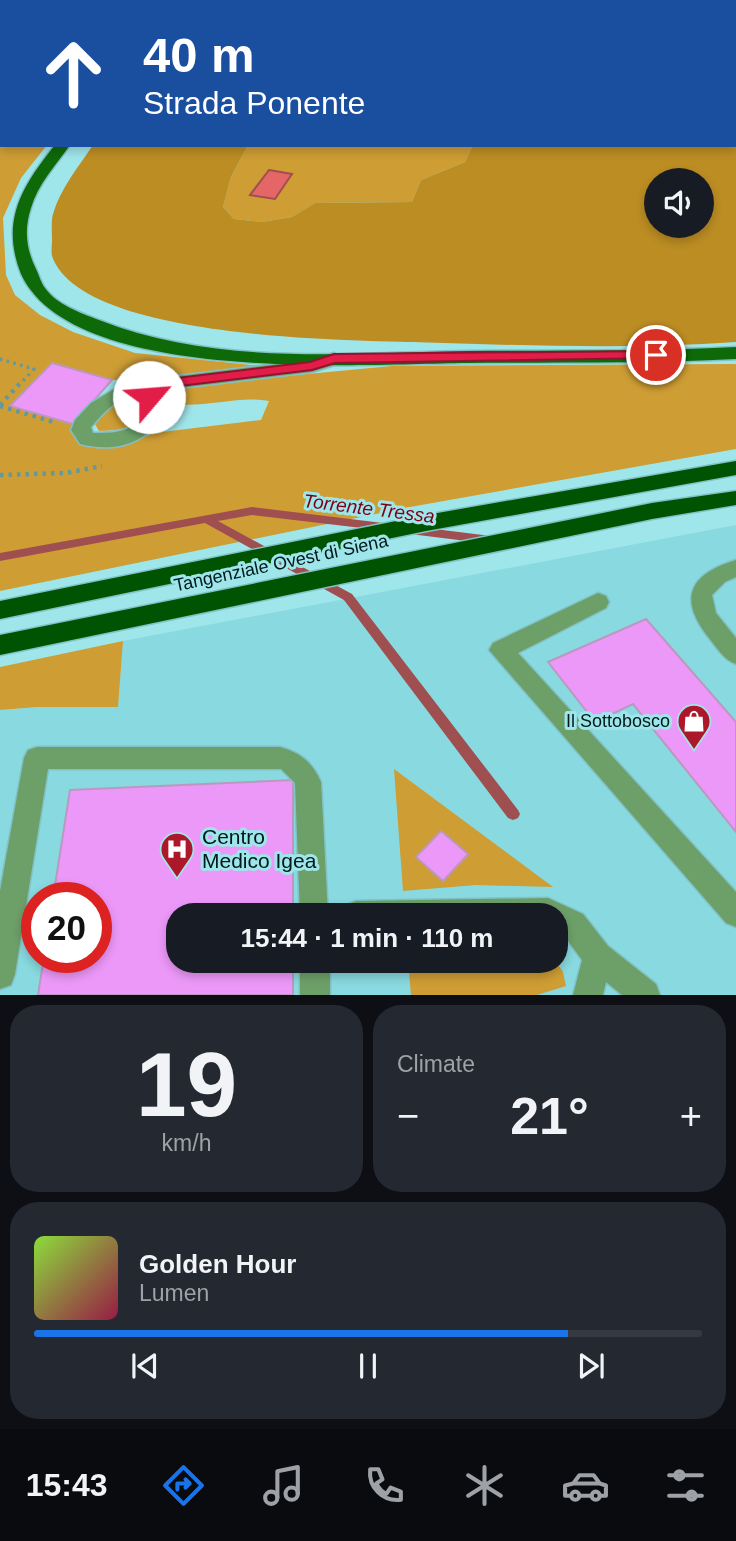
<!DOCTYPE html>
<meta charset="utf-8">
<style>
:root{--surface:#171b24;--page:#242831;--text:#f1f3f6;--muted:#9ea1a6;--line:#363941;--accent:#1a73e8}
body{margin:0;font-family:Helvetica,sans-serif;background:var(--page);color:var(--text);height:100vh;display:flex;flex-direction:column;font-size:26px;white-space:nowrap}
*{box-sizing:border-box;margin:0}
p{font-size:23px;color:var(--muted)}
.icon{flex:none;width:38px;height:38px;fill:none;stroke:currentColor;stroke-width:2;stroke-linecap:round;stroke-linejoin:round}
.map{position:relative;height:995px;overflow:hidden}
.sheet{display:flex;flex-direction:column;gap:10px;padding:10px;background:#0d0f14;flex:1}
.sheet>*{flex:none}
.banner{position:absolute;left:0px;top:0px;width:737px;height:147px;box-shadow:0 4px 10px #0003;background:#1a4fa0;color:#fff;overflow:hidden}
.fabs{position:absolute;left:644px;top:168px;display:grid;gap:14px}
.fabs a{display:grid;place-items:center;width:70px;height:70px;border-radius:50%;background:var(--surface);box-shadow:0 4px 10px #0003;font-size:35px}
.speed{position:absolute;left:21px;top:882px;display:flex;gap:14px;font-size:35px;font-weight:700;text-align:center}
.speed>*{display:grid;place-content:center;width:91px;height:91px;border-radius:50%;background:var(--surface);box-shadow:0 4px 10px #0003;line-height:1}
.speed .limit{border:10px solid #d22;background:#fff;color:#111}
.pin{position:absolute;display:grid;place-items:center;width:60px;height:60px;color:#fff;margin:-30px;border:4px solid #fff;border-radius:50%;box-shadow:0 2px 7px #0007}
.me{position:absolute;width:77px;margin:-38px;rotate:63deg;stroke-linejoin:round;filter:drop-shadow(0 0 5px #0008)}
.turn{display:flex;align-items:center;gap:24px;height:147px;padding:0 28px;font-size:32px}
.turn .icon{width:91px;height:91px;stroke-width:2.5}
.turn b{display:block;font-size:49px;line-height:60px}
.big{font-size:52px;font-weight:800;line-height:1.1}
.sheet .card{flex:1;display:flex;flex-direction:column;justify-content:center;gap:10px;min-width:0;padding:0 24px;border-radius:28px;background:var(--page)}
.sheet .dial{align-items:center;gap:0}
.dial b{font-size:91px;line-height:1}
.song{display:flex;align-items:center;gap:21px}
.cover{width:84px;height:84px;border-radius:10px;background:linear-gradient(135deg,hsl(90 70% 55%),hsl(340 70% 35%))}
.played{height:7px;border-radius:4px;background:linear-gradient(90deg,var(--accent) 80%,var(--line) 80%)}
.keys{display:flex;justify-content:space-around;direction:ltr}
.heat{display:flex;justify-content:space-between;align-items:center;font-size:38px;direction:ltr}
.sheet .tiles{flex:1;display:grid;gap:10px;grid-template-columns:1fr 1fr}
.card:last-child{grid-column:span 2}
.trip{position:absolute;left:166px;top:903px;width:402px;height:70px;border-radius:28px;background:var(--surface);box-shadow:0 4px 10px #0003;font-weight:800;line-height:70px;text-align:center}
.tab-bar{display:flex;height:112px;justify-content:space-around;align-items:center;background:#090b0e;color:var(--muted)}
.tab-bar .icon{width:49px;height:49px}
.tab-bar .on{color:var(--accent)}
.tab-bar b{font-size:32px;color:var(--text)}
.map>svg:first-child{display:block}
</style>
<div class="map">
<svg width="736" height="995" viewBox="0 0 736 995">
<rect width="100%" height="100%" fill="#9fe6eb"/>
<!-- built -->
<path fill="#88d9e0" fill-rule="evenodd" d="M736,525v470h-736v-285l37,-3h81l5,-66zM37,898h59v59h-59zM178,915h378v46h-378z"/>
<!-- green -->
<path fill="#ce9d34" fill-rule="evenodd" d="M0,77l2,68h45l-26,33 -18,40 3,57 9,20 25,20 33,17 62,21 146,15 -111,11 -58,1 -60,-17 -41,42 62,19 7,20 36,4 38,-15 107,-13 8,-19c-33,-7 -82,13 -109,-2l-1,-5 6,-6 13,-2 214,-20 344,-2v85l-326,58 -410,84z
M248,145h225l-8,17 -44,18 -9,22 -97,1 -23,14 -30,5 -28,-3 -11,-12 8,-30z
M125,399l9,3 8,10c-9,19 -25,18 -43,19l-4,-7 16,-19z
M123,641l-5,66h-81l-37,3v-43z
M394,769l159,118 -77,-2 -73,6zM441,831l27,23 -24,26 -28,-23z
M408,961h148l7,11 3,14 -29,9h-126z"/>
<!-- forest -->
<path fill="#bc8d23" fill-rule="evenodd" d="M541,0h195v342c-98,7 -194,4 -292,1 -78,-3 -362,0 -392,-87 -1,-4 0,-11 0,-16 0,-8 -1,-19 1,-26 7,-25 26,-48 40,-69h155l-17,32 -8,30 11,12 28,3 30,-5 23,-14 97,-1 9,-22 44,-18 8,-17h262v-143zM702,180v46h-46v-46z"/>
<!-- water -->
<path fill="#e56666" stroke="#a04f50" stroke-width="2" d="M269,170l23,4 -17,25 -25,-4z"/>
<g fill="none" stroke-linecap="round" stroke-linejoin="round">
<!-- stream -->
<path fill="#a04f50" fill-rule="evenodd" d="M59,0h6l-1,2h-7z
M2,58v6l-2,1v-6z
M252,507l139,17 1,3 -5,4 -135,-16 -34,6 134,73 166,216 2,4 -2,4 -5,2 -5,-2 -164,-218 -139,-77 -205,38v-8z
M410,526l81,10 4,1 1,3 -1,3 -4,1 -81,-10 -4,-1 -1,-3 1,-3z"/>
</g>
<!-- building -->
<path fill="#ec98f9" stroke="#bc98c1" stroke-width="2" d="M52,363l60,17 -39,44 -63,-18z
M646,619l90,103v110l-103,-128 -38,18 -47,-60z
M293,780v135h-115v46h115v34h-255l6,-38h52v-59h-43l17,-108z
M441,831l27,23 -25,27 -27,-24z"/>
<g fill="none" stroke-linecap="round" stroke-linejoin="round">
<defs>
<path id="minor" d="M399,0h12l1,2h-12z
M334,353l9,6 -2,4 -29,9 -140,17 -9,3 -4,5 6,16c-19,31 -50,40 -85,31l-9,-14 4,-10 16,-17 22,-13 34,-3 22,-10 141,-17zM128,398h12l5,15c-12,20 -31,20 -52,20l-2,-6c11,-12 21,-25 37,-29z
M736,560v17l-11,5 -13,13 4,18 20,25v26c-12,-4 -19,-16 -27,-26 -32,-40 -19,-64 27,-78z
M598,593l8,3 3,6 -3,6 -88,45 218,239v35l-10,-4 -237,-273 4,-7z
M37,747h243c21,6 32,15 41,35l7,133h-28l-5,-132 -14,-14h-233l-33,205 -4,11 -11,4v-98l24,-133 4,-8z
M548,898l35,16 25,32 48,38 4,11h-38l-16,-13 -3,13h-30l9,-35 -19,-26 -7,-3v-16h-214l4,-10 10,-4z
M300,961h30v34h-30z"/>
<path id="major" d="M175,0h12l-13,2z
M55,145h15c-14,20 -32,39 -39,63 -7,21 -5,41 5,61 3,6 5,14 9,19 12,17 36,25 54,32 117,46 244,33 367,31 90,-1 180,1 270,-4v12c-90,5 -180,3 -270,4 -104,1 -394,22 -445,-89 -21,-53 1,-88 34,-129z"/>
<path id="highway" d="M736,461v14l-310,56 -426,88v-18l426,-86z
M736,491v14l-84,14 -652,136v-20l652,-132z"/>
</defs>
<!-- minor casing -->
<use href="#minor" stroke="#82c1c6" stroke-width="3"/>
<!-- major casing -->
<use href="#major" stroke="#82c1c6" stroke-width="3"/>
<!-- highway casing -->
<use href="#highway" stroke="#82c1c6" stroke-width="3"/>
<!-- path-far2 -->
<path stroke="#63999d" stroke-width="2.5" stroke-dasharray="2.5 3.5" stroke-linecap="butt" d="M0,85l2,-2"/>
<!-- path-far1 -->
<path stroke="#63999d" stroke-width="3.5" stroke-dasharray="2.5 4.5" stroke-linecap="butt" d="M0,359l34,10 -12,13"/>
<!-- path -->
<path stroke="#63999d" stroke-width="4.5" stroke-dasharray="3.5 5" stroke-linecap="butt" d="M0,405l23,-25
M0,406l57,17
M0,475l66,-2 36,-7"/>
<!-- minor -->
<use href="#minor" fill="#6da068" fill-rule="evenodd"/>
<!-- major -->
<use href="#major" fill="#0e6a08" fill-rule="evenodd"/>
<!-- highway -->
<use href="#highway" fill="#005300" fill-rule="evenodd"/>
</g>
<!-- route -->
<path fill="#e11d48" stroke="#92132f" stroke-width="2" d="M656,351l7,4 -2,3 -326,5 -23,7 -140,17 -23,15 -8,-5 10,-12 18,-6 141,-17 24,-8z"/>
<!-- icons -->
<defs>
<symbol id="shop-pin" viewBox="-11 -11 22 30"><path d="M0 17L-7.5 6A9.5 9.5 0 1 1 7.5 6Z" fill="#ac172a" stroke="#9fe6eb"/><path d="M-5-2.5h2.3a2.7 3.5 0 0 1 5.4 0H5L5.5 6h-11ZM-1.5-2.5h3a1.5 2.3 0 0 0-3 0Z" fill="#fff"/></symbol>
<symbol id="hospital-pin" viewBox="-11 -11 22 30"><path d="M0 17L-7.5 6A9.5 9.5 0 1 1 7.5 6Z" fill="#ac172a" stroke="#9fe6eb"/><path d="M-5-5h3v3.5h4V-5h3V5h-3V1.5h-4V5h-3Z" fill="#fff"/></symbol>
</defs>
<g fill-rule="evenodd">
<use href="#shop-pin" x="675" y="702" width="38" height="52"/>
<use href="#hospital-pin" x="158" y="830" width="38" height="52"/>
</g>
<g text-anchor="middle" stroke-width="6" stroke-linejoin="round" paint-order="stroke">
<!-- street labels -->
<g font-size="18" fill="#001a1c" stroke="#9fe6eb">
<text transform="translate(281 563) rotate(-12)" y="6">Tangenziale Ovest di Siena</text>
</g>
<!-- poi labels -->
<g font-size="18" fill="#001a1c" stroke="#9fe6eb" text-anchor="end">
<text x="670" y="727">Il Sottobosco</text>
</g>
<!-- water labels -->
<g font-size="19" font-style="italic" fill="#7e0016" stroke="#9fe6eb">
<text transform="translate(369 508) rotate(7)" y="7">Torrente Tressa</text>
</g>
<!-- near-poi labels -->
<g font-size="21" fill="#001a1c" stroke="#9fe6eb" text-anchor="start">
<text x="202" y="844">Centro<tspan x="202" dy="24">Medico Igea</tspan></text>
</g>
</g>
</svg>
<div class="fabs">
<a><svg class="icon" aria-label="sound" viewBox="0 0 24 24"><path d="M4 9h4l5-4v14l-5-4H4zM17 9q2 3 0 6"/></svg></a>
</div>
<div class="speed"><div class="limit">20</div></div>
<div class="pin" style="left:656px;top:355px;background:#d93025"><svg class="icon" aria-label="arrive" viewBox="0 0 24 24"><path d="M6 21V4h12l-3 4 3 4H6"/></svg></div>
<svg class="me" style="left:149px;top:397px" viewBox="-20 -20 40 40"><circle r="19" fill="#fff"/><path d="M0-13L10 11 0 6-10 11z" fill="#e11d48"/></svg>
<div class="trip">15:44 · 1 min · 110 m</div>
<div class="banner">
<div class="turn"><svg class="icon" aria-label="ahead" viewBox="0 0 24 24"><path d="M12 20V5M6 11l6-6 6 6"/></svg><div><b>40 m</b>Strada Ponente</div></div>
</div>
</div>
<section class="sheet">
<div class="tiles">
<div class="card dial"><b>19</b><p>km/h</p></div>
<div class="card"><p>Climate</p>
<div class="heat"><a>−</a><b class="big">21°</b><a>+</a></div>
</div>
<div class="card">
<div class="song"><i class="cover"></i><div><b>Golden Hour</b><p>Lumen</p></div></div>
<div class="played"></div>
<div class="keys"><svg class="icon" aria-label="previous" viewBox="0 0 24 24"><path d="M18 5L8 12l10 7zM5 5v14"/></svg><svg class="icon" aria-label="pause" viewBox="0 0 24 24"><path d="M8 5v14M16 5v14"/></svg><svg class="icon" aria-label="next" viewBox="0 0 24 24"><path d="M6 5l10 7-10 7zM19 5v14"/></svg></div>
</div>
</div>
</section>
<nav class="tab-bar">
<b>15:43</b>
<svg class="icon on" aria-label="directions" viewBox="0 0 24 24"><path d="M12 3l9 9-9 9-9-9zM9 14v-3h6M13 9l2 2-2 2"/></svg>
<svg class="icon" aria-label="music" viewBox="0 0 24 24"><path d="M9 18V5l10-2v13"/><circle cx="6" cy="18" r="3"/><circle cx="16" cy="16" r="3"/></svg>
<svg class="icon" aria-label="phone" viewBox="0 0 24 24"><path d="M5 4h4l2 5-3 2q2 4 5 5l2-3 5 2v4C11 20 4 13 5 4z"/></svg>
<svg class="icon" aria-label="climate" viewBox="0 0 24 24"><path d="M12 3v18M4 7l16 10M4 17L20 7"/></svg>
<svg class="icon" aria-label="car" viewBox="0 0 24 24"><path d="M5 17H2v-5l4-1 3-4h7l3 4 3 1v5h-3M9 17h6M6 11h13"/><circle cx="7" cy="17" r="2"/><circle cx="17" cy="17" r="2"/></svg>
<svg class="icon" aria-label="filters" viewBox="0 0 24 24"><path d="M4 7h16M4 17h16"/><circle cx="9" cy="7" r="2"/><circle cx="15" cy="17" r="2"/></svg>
</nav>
